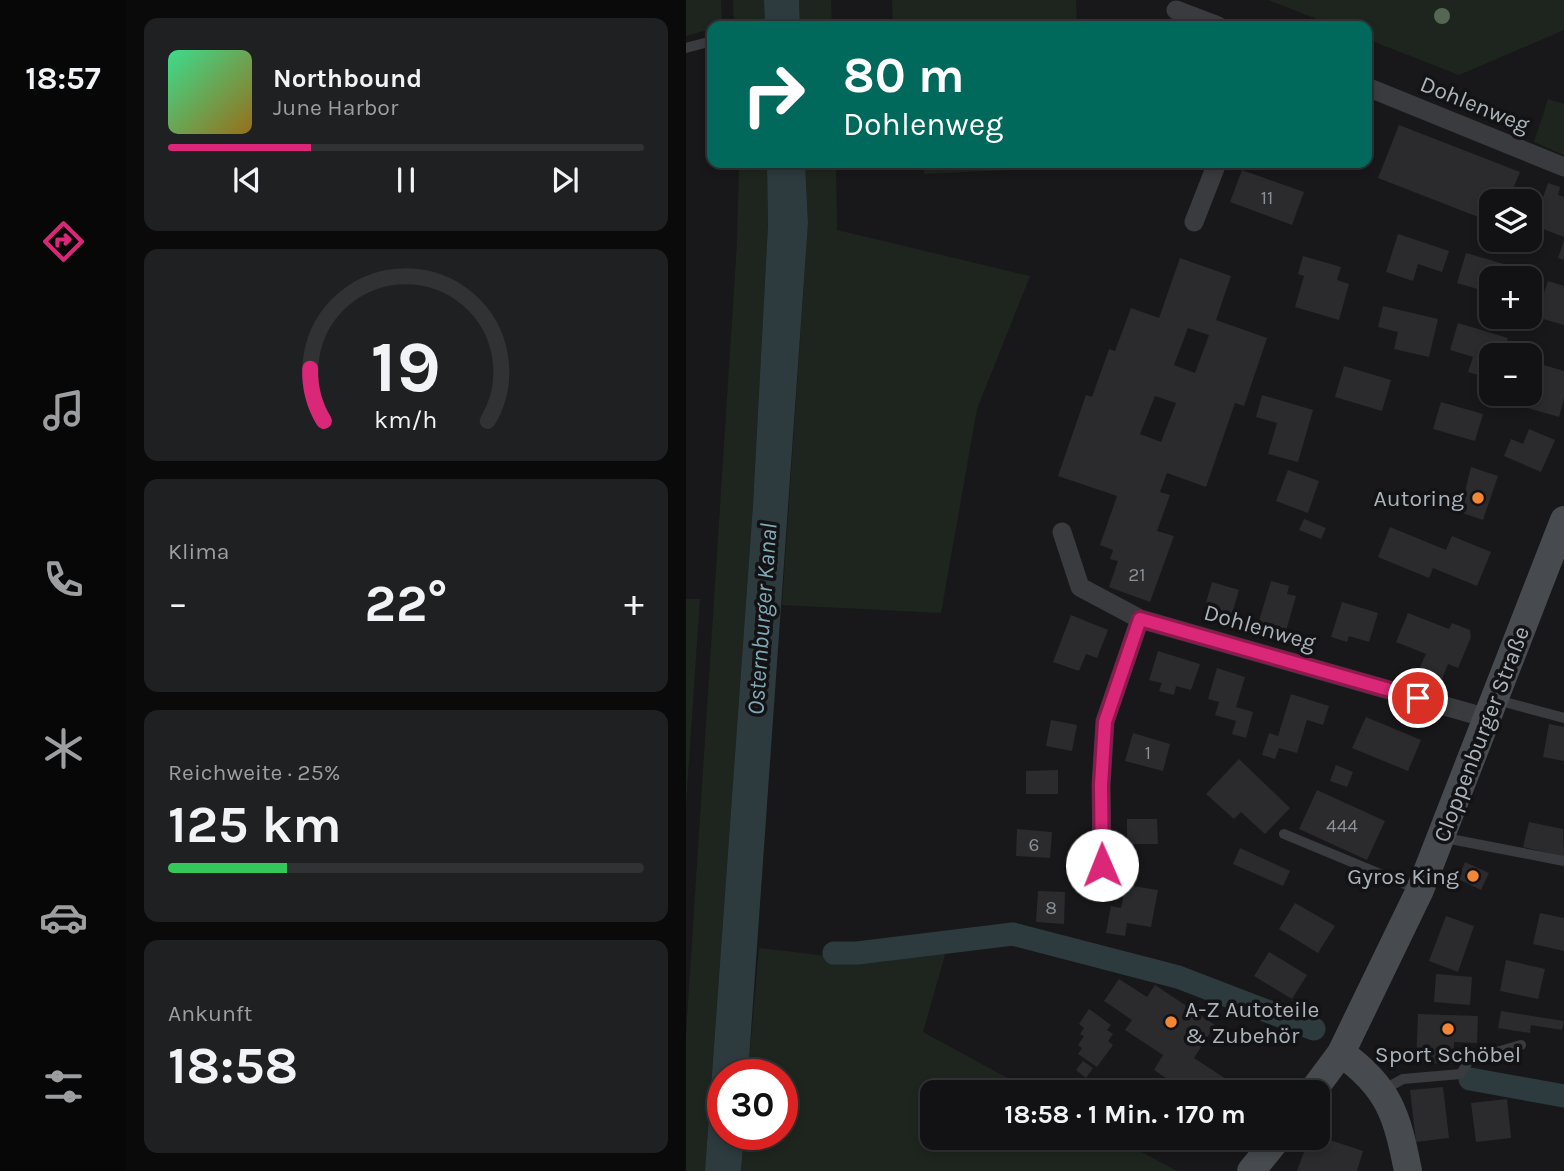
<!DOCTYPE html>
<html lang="de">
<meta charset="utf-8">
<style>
:root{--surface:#121214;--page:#1f2022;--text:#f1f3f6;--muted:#9c9ea0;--line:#313234;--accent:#db2777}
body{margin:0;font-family:Karla,sans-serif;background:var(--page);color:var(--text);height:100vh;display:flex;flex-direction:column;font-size:26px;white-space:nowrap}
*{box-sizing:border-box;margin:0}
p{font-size:23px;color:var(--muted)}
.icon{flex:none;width:38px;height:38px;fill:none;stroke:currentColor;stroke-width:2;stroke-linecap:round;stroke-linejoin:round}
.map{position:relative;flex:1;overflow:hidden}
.panel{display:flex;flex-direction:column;gap:18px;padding:18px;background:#0a0a0b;width:560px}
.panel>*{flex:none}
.banner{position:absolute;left:21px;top:21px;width:665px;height:147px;border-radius:14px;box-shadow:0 4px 10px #0003,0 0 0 2px var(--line);background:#00695c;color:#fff;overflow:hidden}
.fabs{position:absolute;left:793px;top:189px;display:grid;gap:14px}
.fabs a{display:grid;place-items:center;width:63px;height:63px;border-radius:14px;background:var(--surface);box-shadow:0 4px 10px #0003,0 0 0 2px var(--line);font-size:35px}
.speed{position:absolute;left:21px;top:1059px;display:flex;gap:14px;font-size:35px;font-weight:700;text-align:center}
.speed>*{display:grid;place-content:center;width:91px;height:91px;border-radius:50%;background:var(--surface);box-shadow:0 4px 10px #0003,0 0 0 2px var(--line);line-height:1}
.speed .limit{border:10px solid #d22;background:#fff;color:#111}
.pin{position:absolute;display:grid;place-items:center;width:60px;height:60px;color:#fff;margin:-30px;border:4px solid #fff;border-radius:50%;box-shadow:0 2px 7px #0007}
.me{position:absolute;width:77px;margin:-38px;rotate:359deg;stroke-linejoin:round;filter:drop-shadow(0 0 5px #0008)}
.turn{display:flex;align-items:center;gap:24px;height:147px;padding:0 21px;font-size:32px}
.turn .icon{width:91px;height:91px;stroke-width:2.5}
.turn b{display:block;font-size:49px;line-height:60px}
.big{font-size:52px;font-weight:700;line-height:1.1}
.panel .widget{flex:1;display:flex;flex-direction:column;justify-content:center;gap:10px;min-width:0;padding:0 24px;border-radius:14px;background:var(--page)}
.panel .dial{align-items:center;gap:0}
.dial svg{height:182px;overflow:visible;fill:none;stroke:var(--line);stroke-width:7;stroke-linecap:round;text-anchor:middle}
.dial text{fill:var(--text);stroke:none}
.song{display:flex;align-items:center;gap:21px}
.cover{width:84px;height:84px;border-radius:10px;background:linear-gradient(135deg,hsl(150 70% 55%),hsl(40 70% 35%))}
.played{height:7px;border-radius:4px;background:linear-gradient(90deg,var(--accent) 30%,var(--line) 30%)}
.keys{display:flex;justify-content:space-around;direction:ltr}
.heat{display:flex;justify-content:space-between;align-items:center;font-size:38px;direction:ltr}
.charge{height:10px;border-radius:5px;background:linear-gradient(90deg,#34c759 25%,var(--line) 0)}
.trip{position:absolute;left:234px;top:1080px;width:410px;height:70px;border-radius:14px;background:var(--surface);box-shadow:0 4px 10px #0003,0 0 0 2px var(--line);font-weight:700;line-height:70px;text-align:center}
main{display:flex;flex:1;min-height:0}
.dock{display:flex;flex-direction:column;width:126px;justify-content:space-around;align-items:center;background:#070708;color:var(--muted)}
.dock .icon{width:49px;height:49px}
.dock .active{color:var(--accent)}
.dock b{font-size:32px;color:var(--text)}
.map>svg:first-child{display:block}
</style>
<main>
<nav class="dock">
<b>18:57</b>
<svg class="icon active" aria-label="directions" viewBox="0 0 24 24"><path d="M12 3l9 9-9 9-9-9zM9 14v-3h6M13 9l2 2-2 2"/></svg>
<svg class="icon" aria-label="music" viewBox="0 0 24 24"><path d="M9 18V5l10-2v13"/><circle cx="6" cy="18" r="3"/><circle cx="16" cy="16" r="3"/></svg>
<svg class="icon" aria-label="phone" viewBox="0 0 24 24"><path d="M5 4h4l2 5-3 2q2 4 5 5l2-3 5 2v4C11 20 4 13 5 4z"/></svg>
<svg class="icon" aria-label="climate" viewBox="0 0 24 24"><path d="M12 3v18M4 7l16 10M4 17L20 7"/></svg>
<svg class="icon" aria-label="car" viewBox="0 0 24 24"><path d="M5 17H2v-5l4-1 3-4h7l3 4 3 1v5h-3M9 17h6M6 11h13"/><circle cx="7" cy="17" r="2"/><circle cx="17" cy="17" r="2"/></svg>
<svg class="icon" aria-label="filters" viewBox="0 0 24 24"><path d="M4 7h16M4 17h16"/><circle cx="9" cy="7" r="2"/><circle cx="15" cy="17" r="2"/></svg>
</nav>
<section class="panel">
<div class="widget">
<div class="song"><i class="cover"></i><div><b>Northbound</b><p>June Harbor</p></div></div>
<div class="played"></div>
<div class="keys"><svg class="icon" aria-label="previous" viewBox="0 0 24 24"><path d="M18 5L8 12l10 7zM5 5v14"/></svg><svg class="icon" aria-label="pause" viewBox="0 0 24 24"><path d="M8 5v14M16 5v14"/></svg><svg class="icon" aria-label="next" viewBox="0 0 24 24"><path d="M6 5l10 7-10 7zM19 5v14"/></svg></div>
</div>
<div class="widget dial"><svg viewBox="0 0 100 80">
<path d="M14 69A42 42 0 1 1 86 69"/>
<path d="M14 69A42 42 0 0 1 8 46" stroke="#db2777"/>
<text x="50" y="56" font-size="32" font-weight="700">19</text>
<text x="50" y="72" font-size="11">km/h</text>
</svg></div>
<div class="widget"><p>Klima</p>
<div class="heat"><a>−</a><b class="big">22°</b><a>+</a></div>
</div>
<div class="widget"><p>Reichweite · 25%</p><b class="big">125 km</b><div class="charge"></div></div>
<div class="widget"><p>Ankunft</p><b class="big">18:58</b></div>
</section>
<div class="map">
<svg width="878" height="1171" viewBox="0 0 878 1171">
<rect width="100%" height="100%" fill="#18181a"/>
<!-- green -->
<path fill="#1e251e" d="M0,0h35l1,26 -36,10z
M47,0h31l1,26h-31z
M113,0h32l1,26h-32z
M206,0h184l1,26h-184z
M582,0h296v30l-105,45 -92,-36v-13h-32z
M862,99l16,5v51l-30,-13z
M53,163h28l1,62 -15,280 -48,666h-19v-136l51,-792z
M119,163h31l1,67 193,46 -53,133 -36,204 -159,-8 26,-382z
M238,163h109l1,6 -110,5z
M0,599h14l-14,205z
M73,948l85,10 103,-10 -24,84 110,60h-100v46h183l61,33h-436l3,-37h38v-60h-34z"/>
<!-- water -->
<path fill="#2d3b3e" d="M78,0h35l1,26h-35z
M81,163h38l3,60 -60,851h-25v60h21l-3,37h-36l48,-666 15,-280z"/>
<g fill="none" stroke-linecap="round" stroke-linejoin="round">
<!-- canal -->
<path stroke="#2d3b3e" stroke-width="23" d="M148,953h23l156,-19 165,43 136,52
M784,1079l94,17"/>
</g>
<!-- building -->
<path fill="#2b2b2e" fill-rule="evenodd" d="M713,125l121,47 -12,29h-17v21l-113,-44z
M556,170l62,22 -12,33 -62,-23z
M862,183l12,4 -2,8 6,2v40l-31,-12z
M712,234l51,17 -7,21 -24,-8 -5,17 -27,-9z
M878,241v19l-6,-2z
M780,253l38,11 -4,14h-9v15l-34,-10z
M617,256l38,11 -4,13 12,4 -10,36 -44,-13 9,-31 -6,-2z
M494,258l51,18 -15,44 51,18 -23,68 -9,-3 -29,84 -39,-14 -7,19 10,3 -13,36 17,5 -24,66 -41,-15 9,-26 -8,-2 3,-9 -13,-5 17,-49 -59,-20 28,-81 6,2 17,-48 6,2 16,-43 28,10zM502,328l21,7 -14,38 -21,-8zM469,396l21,7 -15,39 -21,-8z
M862,281l16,5v39l-28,-8z
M697,306l55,13 -9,38 -35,-8 4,-17 -20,-5z
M772,323l50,15 -5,17h-12v24l-23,-7 5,-15 -23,-7z
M844,361l34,10v27l-5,19 -42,-12 3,-11h10z
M658,366l47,14 -9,31 -47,-14z
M576,395l51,15 -15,52 -30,-8 9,-31 -21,-6z
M755,402l42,12 -8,27 -42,-12z
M843,429l26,11 -14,32 -37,-16 7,-17 12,5z
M785,467l27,9 -15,44 -23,-8z
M602,470l31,11 -11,32 -32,-12z
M618,519l22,9 -5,11 -22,-9z
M704,527l56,23 6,-14 39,16 -14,34 -44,-18 -4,10 -51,-21z
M585,581l18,5 -2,8 9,2 -10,35 -28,-7z
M526,582l27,8 -7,24 -27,-8z
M656,602l36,11 -9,29 -20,-6 -2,6 -16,-5z
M722,613l41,16 3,-6 18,7 1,7 -13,31 -10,-4 -6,15 -23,-10 7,-15 -30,-12z
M385,615l37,15 -11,28 -11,-4 -7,17 -26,-9z
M472,651l42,13 -9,26 -15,-4 -2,9 -15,-4 3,-8 -13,-3z
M531,668l28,9 -9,30 17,5 -7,26 -14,-4 4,-13 -21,-6 4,-13 -11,-3z
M605,694l38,12 -6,19 -16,-5 -10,33 -18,-5 -4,11 -13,-4 7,-22 9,3z
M680,717l55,23 -13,31 -56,-23z
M365,720l26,5 -5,26 -26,-5z
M863,724l15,3v34l-21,-4z
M447,733l37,11 -7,27 -38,-10z
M553,759l51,49 -25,26 -24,-22 -7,7 -28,-25z
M650,765l17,7 -6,15 -17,-6z
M372,770v24h-32v-23z
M631,790l68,31 -18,39 -68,-31z
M441,819h30l1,25h-31z
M843,822l34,7 1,28 -41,-10z
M331,829l35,3 -2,26 -34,-2z
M554,848l50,23 -7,15 -50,-22z
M779,862l24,11 -8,17 -23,-11z
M440,885l32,5 -7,37 -24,-4 -2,13 -19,-3 5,-27 10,2z
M352,891l27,1 -1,32 -28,-2z
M609,903l40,23 -17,27 -39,-24z
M854,913l24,5v33l-31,-7z
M760,916l28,10 -16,46 -29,-11z
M583,952l38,23 -15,24 -38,-23z
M820,960l39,9 -7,30 -38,-8z
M750,974l36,3 -2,28 -36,-3z
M433,979l28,18 8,-12 60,40 -21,33 35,23 -7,11h-35l-33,-22 9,-15 -38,-25 7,-10 -28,-19z
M403,1009l22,16 -4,5 6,4 -5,7 5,4 -16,22 -19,-13 4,-6 -4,-3 6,-9 -4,-2 4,-6 -5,-4z
M815,1011l63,10 -2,9 -31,-5 -1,8 -32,-5z
M732,1014l60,2 -1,27 -23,-1 -1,22 -37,-1z
M397,1061l10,7 -7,10 -10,-8z
M757,1087l6,51 -33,4 -6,-52z
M821,1099l4,39 -35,4 -5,-39z
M632,1136l45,15 -6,20h-60l12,-33z"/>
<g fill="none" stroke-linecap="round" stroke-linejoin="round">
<!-- lane -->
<path stroke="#393b3f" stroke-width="10" d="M0,48l26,-7
M811,700l67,18
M598,834l135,56
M759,838l119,23
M695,1091l22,-12 58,-5 8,-14 52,-15"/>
<!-- street -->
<path stroke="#393b3f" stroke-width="19" d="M490,10l42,16
M681,87l197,80
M508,222l23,-59
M376,532l18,55 60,32 347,99
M416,865l-1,-80 4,-64 35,-102"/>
<!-- secondary -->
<path stroke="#474b4f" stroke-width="28" d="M655,1053c48,34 56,62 67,118
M626,1092l29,-39 79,-163 144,-370
M565,1171l27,-33"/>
</g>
<!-- trees -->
<circle fill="#556653" cx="756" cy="16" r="8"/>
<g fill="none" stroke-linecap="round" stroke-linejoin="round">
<defs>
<path id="route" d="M416,865l-1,-80 4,-63 35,-103 278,79"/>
</defs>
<!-- route casing -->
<use href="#route" stroke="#8e194d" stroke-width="18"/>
<!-- route -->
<use href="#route" stroke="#db2777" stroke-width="12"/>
</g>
<!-- markers -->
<g fill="#f48735" stroke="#131315" stroke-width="2.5">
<circle cx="792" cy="498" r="7"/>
<circle cx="787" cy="876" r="7"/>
<circle cx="485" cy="1022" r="7"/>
<circle cx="762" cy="1029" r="7"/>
</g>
<g text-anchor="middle" stroke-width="7" stroke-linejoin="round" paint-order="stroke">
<!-- number labels -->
<g font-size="19" fill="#8a9096">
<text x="581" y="204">11</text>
<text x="451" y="581">21</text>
<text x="462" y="759">1</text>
<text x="656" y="832">444</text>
<text x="348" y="851">6</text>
<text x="365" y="914">8</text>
</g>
<!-- street labels -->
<g font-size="23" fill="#aab2ba" stroke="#131315">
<text transform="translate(789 104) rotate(22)" y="8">Dohlenweg</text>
<text transform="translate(574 627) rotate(16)" y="8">Dohlenweg</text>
<text transform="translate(795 734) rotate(-69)" y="8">Cloppenburger Straße</text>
</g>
<!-- poi labels -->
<g font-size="23" fill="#aab2ba" stroke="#131315" text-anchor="end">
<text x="778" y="506">Autoring</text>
<text x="773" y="884">Gyros King</text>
<text x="499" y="1017" text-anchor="start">A-Z Autoteile<tspan x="499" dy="26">&amp; Zubehör</tspan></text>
<text x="762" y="1062" text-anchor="middle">Sport Schöbel</text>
</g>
<!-- water labels -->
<g font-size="24" font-style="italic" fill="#81a9b5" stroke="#131315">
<text transform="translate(76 619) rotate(-86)" y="8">Osternburger Kanal</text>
</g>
</g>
</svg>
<div class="fabs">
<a><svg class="icon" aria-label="layers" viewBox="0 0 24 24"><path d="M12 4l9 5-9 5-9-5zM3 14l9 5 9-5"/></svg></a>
<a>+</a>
<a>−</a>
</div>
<div class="speed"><div class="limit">30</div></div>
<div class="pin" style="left:732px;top:698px;background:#d93025"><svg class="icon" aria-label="arrive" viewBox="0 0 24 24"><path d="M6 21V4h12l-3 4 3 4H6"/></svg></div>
<svg class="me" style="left:416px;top:865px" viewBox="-20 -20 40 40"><circle r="19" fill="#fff"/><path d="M0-13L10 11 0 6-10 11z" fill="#db2777"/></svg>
<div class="trip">18:58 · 1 Min. · 170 m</div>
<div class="banner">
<div class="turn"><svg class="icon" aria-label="right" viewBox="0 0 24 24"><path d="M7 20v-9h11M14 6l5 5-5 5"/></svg><div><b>80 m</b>Dohlenweg</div></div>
</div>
</div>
</main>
